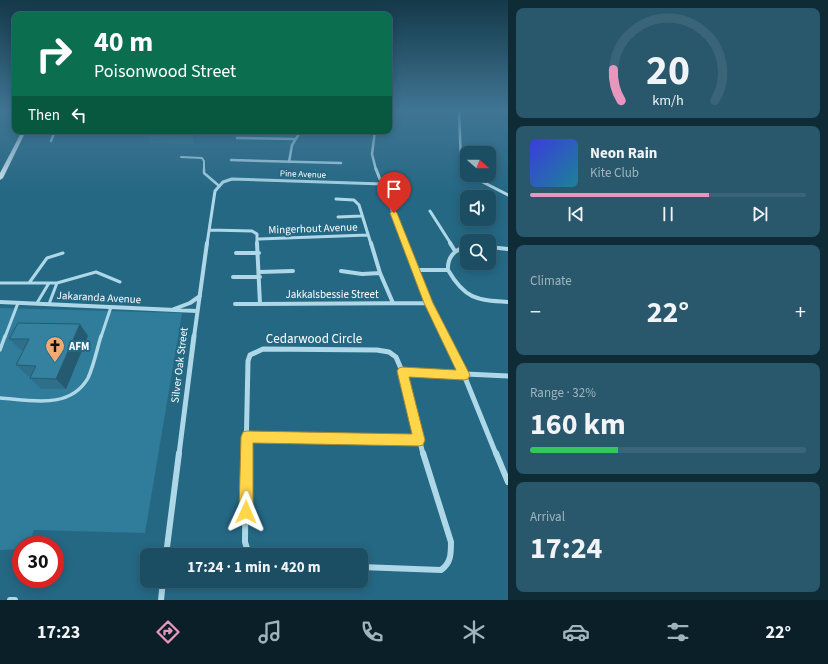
<!DOCTYPE html>
<meta charset="utf-8">
<style>
:root{--surface:#1c4e63;--page:#29586c;--text:#f1f3f6;--muted:#a0b4be;--line:#3a6578;--accent:#e797bd}
body{margin:0;font-family:"Source Sans 3",sans-serif;background:var(--page);color:var(--text);height:100vh;display:flex;flex-direction:column;font-size:15px;white-space:nowrap}
*{box-sizing:border-box;margin:0}
p{font-size:13px;color:var(--muted)}
.icon{flex:none;width:22px;height:22px;fill:none;stroke:currentColor;stroke-width:2;stroke-linecap:round;stroke-linejoin:round}
.map{position:relative;flex:1;overflow:hidden}
.side{display:flex;flex-direction:column;gap:8px;padding:8px;background:#0f2b36;width:320px}
.side>*{flex:none}
.guide{position:absolute;left:12px;top:12px;width:380px;height:122px;border-radius:8px;box-shadow:0 2px 10px #0003,0 0 0 1px var(--line);background:#0b6e4f;color:#fff;overflow:hidden}
.needle{width:26px;rotate:111deg}
.tools{position:absolute;left:460px;top:146px;display:grid;gap:8px}
.tools a{display:grid;place-items:center;width:36px;height:36px;border-radius:8px;background:var(--surface);box-shadow:0 2px 10px #0003,0 0 0 1px var(--line);font-size:20px}
.speed{position:absolute;left:12px;top:536px;display:flex;gap:8px;font-size:20px;font-weight:700;text-align:center}
.speed>*{display:grid;place-content:center;width:52px;height:52px;border-radius:50%;background:var(--surface);box-shadow:0 2px 10px #0003,0 0 0 1px var(--line);line-height:1}
.speed .limit{border:6px solid #d22;background:#fff;color:#111}
.pin{position:absolute;display:grid;place-items:center;width:34px;height:34px;color:#fff;margin:-41px -17px;border-radius:50% 50% 50% 0;rotate:-45deg;box-shadow:0 0 4px #0007}
.pin .icon{rotate:45deg}
.me{position:absolute;width:44px;margin:-22px;rotate:1deg;stroke-linejoin:round;filter:drop-shadow(0 0 3px #0008)}
.turn{display:flex;align-items:center;gap:14px;height:84px;padding:0 16px;font-size:18px}
.turn .icon{width:52px;height:52px;stroke-width:2.5}
.turn b{display:block;font-size:28px;line-height:34px}
.then{display:flex;align-items:center;height:38px;padding:0 16px;background:#0003;gap:8px;font-size:15px}
.big{font-size:30px;font-weight:700;line-height:1.1}
.side .tile{flex:1;display:flex;flex-direction:column;justify-content:center;gap:6px;min-width:0;padding:0 14px;border-radius:8px;background:var(--page)}
.side .dial{align-items:center;gap:0}
.dial svg{height:104px;overflow:visible;fill:none;stroke:var(--line);stroke-width:7;stroke-linecap:round;text-anchor:middle}
.dial text{fill:var(--text);stroke:none}
.song{display:flex;align-items:center;gap:12px}
.cover{width:48px;height:48px;border-radius:6px;background:linear-gradient(135deg,hsl(240 70% 55%),hsl(190 70% 35%))}
.played{height:4px;border-radius:2px;background:linear-gradient(90deg,var(--accent) 65%,var(--line) 65%)}
.keys{display:flex;justify-content:space-around;direction:ltr}
.heat{display:flex;justify-content:space-between;align-items:center;font-size:22px;direction:ltr}
.charge{height:6px;border-radius:3px;background:linear-gradient(90deg,#34c759 32%,var(--line) 0)}
.trip{position:absolute;left:140px;top:548px;width:228px;height:40px;border-radius:8px;background:var(--surface);box-shadow:0 2px 10px #0003,0 0 0 1px var(--line);font-weight:700;line-height:40px;text-align:center}
.tab-bar{display:flex;height:64px;justify-content:space-around;align-items:center;background:#0b1f28;color:var(--muted)}
.tab-bar .icon{width:28px;height:28px}
.tab-bar .current{color:var(--accent)}
.tab-bar b{font-size:18px;color:var(--text)}
main{display:flex;flex:1;min-height:0}
.map>svg:first-child{display:block}
</style>
<main>
<div class="map">
<svg width="508" height="600" viewBox="0 0 508 600">
<rect width="100%" height="100%" fill="#256884"/>
<!-- green -->
<path fill="#2f7d9b" d="M0,308l182,5 -37,220 -111,-3 -6,15h-7v4l-21,1z"/>
<g fill="none" stroke-linecap="round" stroke-linejoin="round">
<!-- lane-far3 -->
<path stroke="#aed8e8" stroke-width="2" d="M181,157l21,1 2,3v9"/>
<!-- lane-far2 -->
<path stroke="#aed8e8" stroke-width="2.5" d="M204,169v4l14,12"/>
<!-- lane-far1 -->
<path stroke="#aed8e8" stroke-width="3" d="M63,253l-16,5 -18,25h28l39,-11 24,10
M0,283h29
M37,303l12,-20
M49,304l8,-21
M5,337l13,-34
M101,337l10,-30"/>
<!-- lane -->
<path stroke="#aed8e8" stroke-width="3.5" d="M0,350l5,-14
M0,398c30,2 70,12 88,-20 6,-13 9,-29 13,-42"/>
<!-- street-far4 -->
<path stroke="#aed8e8" stroke-width="2.5" d="M459,110l2,53 2,7
M375,131l-3,23 4,16
M237,138l58,1
M51,141l4,-10
M231,160l110,3
M289,162l3,-17 9,-14"/>
<!-- street-far3 -->
<path stroke="#aed8e8" stroke-width="3" d="M376,169l29,75
M462,169l5,5
M469,175l39,20
M336,199l18,1 5,5 12,39
M430,211l21,33
M338,217l23,-1
M210,230l42,1 5,3v10
M259,239l109,-4
M207,244l8,-53 8,-9 9,-3 151,5"/>
<!-- street-far2 -->
<path stroke="#aed8e8" stroke-width="4" d="M257,243l3,61
M371,243l9,30 13,30
M405,243l24,60 17,34
M450,243l5,8
M489,247l19,2
M236,253h23
M416,270h32c17,29 28,30 60,32
M448,270c-1,-13 7,-21 19,-23
M341,271l21,3 18,-1
M259,272l34,-1
M233,277h27
M0,302l197,9
M235,304l194,-1
M174,309l16,-6 10,-7
M194,337l13,-94"/>
<!-- street-far1 -->
<path stroke="#aed8e8" stroke-width="5" d="M445,336l19,39 32,79
M402,371l106,5
M247,437l172,3
M179,454l15,-118
M246,454l2,-93 2,-6 13,-6 114,1 12,2 7,5 6,14 21,83"/>
<!-- street -->
<path stroke="#aed8e8" stroke-width="6" d="M246,453l-1,89 4,13
M496,453l12,29
M166,555l13,-102
M361,567l80,3c10,-7 10,-16 10,-28l-28,-89
M10,600h5
M161,600l2,-19"/>
<!-- secondary -->
<path fill="#d8edf7" fill-rule="evenodd" d="M22,131h4l-23,47 -3,2v-7z"/>
</g>
<!-- wall -->
<path fill="#2e708a" d="M147,131h50v3l-3,10 -44,-1z
M88,336l-22,53h-25l-11,-11 1,-2h-3l-12,-11 8,-15h-3l-12,-11z"/>
<!-- shaded-wall -->
<path fill="#255b70" d="M193,131h4v3l-3,10z
M80,324l8,12 -22,53 -10,-10z"/>
<!-- building -->
<path fill="#3582a0" stroke="#255b70" d="M147,131h46v1z
M18,323l62,1 -24,55 -26,-1 6,-12 -20,-1 13,-26h-20z"/>
<!-- sky -->
<linearGradient id="sky" x2="0" y2="1"><stop stop-color="#143949"/><stop offset="0.57" stop-color="#407594"/><stop offset="1" stop-color="#407594" stop-opacity="0"/></linearGradient>
<rect width="508" height="194" fill="url(#sky)"/>
<!-- route -->
<path fill="#ffd54a" stroke="#a68a30" d="M394,210l3,3 36,90 37,72 -2,4 -4,1 -55,-3 16,63 -2,5 -4,1 -166,-3v69l-2,5 -5,2 -5,-2 -2,-5 2,-75 2,-5 4,-1 165,3 -15,-63 2,-3 3,-1 54,3 -32,-67 -34,-90z"/>
<!-- icons -->
<defs>
<symbol id="church-pin" viewBox="-11 -11 22 30"><path d="M0 17L-7.5 6A9.5 9.5 0 1 1 7.5 6Z" fill="#f1aa72" stroke="#256884"/><path d="M-1.2-6h2.4v3.5h3.3v2.4h-3.3V6h-2.4V-.1h-3.3v-2.4h3.3Z" fill="#111"/></symbol>
</defs>
<g fill-rule="evenodd">
<use href="#church-pin" x="44" y="335" width="22" height="30"/>
</g>
<g text-anchor="middle" stroke-width="4" stroke-linejoin="round" paint-order="stroke">
<!-- far-street labels -->
<g font-size="9" fill="#fff" stroke="#256884">
<text transform="translate(303 174) rotate(2)" y="3">Pine Avenue</text>
</g>
<!-- street labels -->
<g font-size="11" fill="#fff" stroke="#256884">
<text transform="translate(313 228) rotate(-2)" y="4">Mingerhout Avenue</text>
<text x="332" y="298">Jakkalsbessie Street</text>
<text transform="translate(99 297) rotate(3)" y="4">Jakaranda Avenue</text>
<text transform="translate(179 365) rotate(-83)" y="4">Silver Oak Street</text>
</g>
<!-- poi labels -->
<g font-size="11" font-weight="bold" fill="#fff" stroke="#256884" text-anchor="start">
<text x="69" y="350">AFM</text>
</g>
<!-- near-street labels -->
<g font-size="13" fill="#fff" stroke="#256884">
<text x="314" y="343">Cedarwood Circle</text>
</g>
</g>
</svg>
<div class="tools">
<a><svg class="needle" viewBox="-14 -14 28 28"><path d="M0-13l5 13h-10z" fill="#e53935"/><path d="M0 13l5-13h-10z" fill="#a0b4be"/></svg></a>
<a><svg class="icon" aria-label="sound" viewBox="0 0 24 24"><path d="M4 9h4l5-4v14l-5-4H4zM17 9q2 3 0 6"/></svg></a>
<a><svg class="icon" aria-label="search" viewBox="0 0 24 24"><circle cx="10" cy="10" r="6"/><path d="M15 15l6 6"/></svg></a>
</div>
<div class="speed"><div class="limit">30</div></div>
<div class="pin" style="left:394px;top:213px;background:#d93025"><svg class="icon" aria-label="arrive" viewBox="0 0 24 24"><path d="M6 21V4h12l-3 4 3 4H6"/></svg></div>
<svg class="me" style="left:246px;top:512px" viewBox="-20 -20 40 40"><path d="M0-17L14 15 0 8-14 15z" fill="#ffd54a" stroke="#fff" stroke-width="4"/></svg>
<div class="trip">17:24 · 1 min · 420 m</div>
<div class="guide">
<div class="turn"><svg class="icon" aria-label="right" viewBox="0 0 24 24"><path d="M7 20v-9h11M14 6l5 5-5 5"/></svg><div><b>40 m</b>Poisonwood Street</div></div>
<div class="then">Then<svg class="icon" aria-label="left" viewBox="0 0 24 24"><path d="M17 20v-9H6M10 6l-5 5 5 5"/></svg></div>
</div>
</div>
<section class="side">
<div class="tile dial"><svg viewBox="0 0 100 80">
<path d="M14 69A42 42 0 1 1 86 69"/>
<path d="M14 69A42 42 0 0 1 8 45" stroke="#e797bd"/>
<text x="50" y="56" font-size="32" font-weight="700">20</text>
<text x="50" y="72" font-size="11">km/h</text>
</svg></div>
<div class="tile">
<div class="song"><i class="cover"></i><div><b>Neon Rain</b><p>Kite Club</p></div></div>
<div class="played"></div>
<div class="keys"><svg class="icon" aria-label="previous" viewBox="0 0 24 24"><path d="M18 5L8 12l10 7zM5 5v14"/></svg><svg class="icon" aria-label="pause" viewBox="0 0 24 24"><path d="M8 5v14M16 5v14"/></svg><svg class="icon" aria-label="next" viewBox="0 0 24 24"><path d="M6 5l10 7-10 7zM19 5v14"/></svg></div>
</div>
<div class="tile"><p>Climate</p>
<div class="heat"><a>−</a><b class="big">22°</b><a>+</a></div>
</div>
<div class="tile"><p>Range · 32%</p><b class="big">160 km</b><div class="charge"></div></div>
<div class="tile"><p>Arrival</p><b class="big">17:24</b></div>
</section>
</main>
<nav class="tab-bar">
<b>17:23</b>
<svg class="icon current" aria-label="directions" viewBox="0 0 24 24"><path d="M12 3l9 9-9 9-9-9zM9 14v-3h6M13 9l2 2-2 2"/></svg>
<svg class="icon" aria-label="music" viewBox="0 0 24 24"><path d="M9 18V5l10-2v13"/><circle cx="6" cy="18" r="3"/><circle cx="16" cy="16" r="3"/></svg>
<svg class="icon" aria-label="phone" viewBox="0 0 24 24"><path d="M5 4h4l2 5-3 2q2 4 5 5l2-3 5 2v4C11 20 4 13 5 4z"/></svg>
<svg class="icon" aria-label="climate" viewBox="0 0 24 24"><path d="M12 3v18M4 7l16 10M4 17L20 7"/></svg>
<svg class="icon" aria-label="car" viewBox="0 0 24 24"><path d="M5 17H2v-5l4-1 3-4h7l3 4 3 1v5h-3M9 17h6M6 11h13"/><circle cx="7" cy="17" r="2"/><circle cx="17" cy="17" r="2"/></svg>
<svg class="icon" aria-label="filters" viewBox="0 0 24 24"><path d="M4 7h16M4 17h16"/><circle cx="9" cy="7" r="2"/><circle cx="15" cy="17" r="2"/></svg>
<b>22°</b>
</nav>
